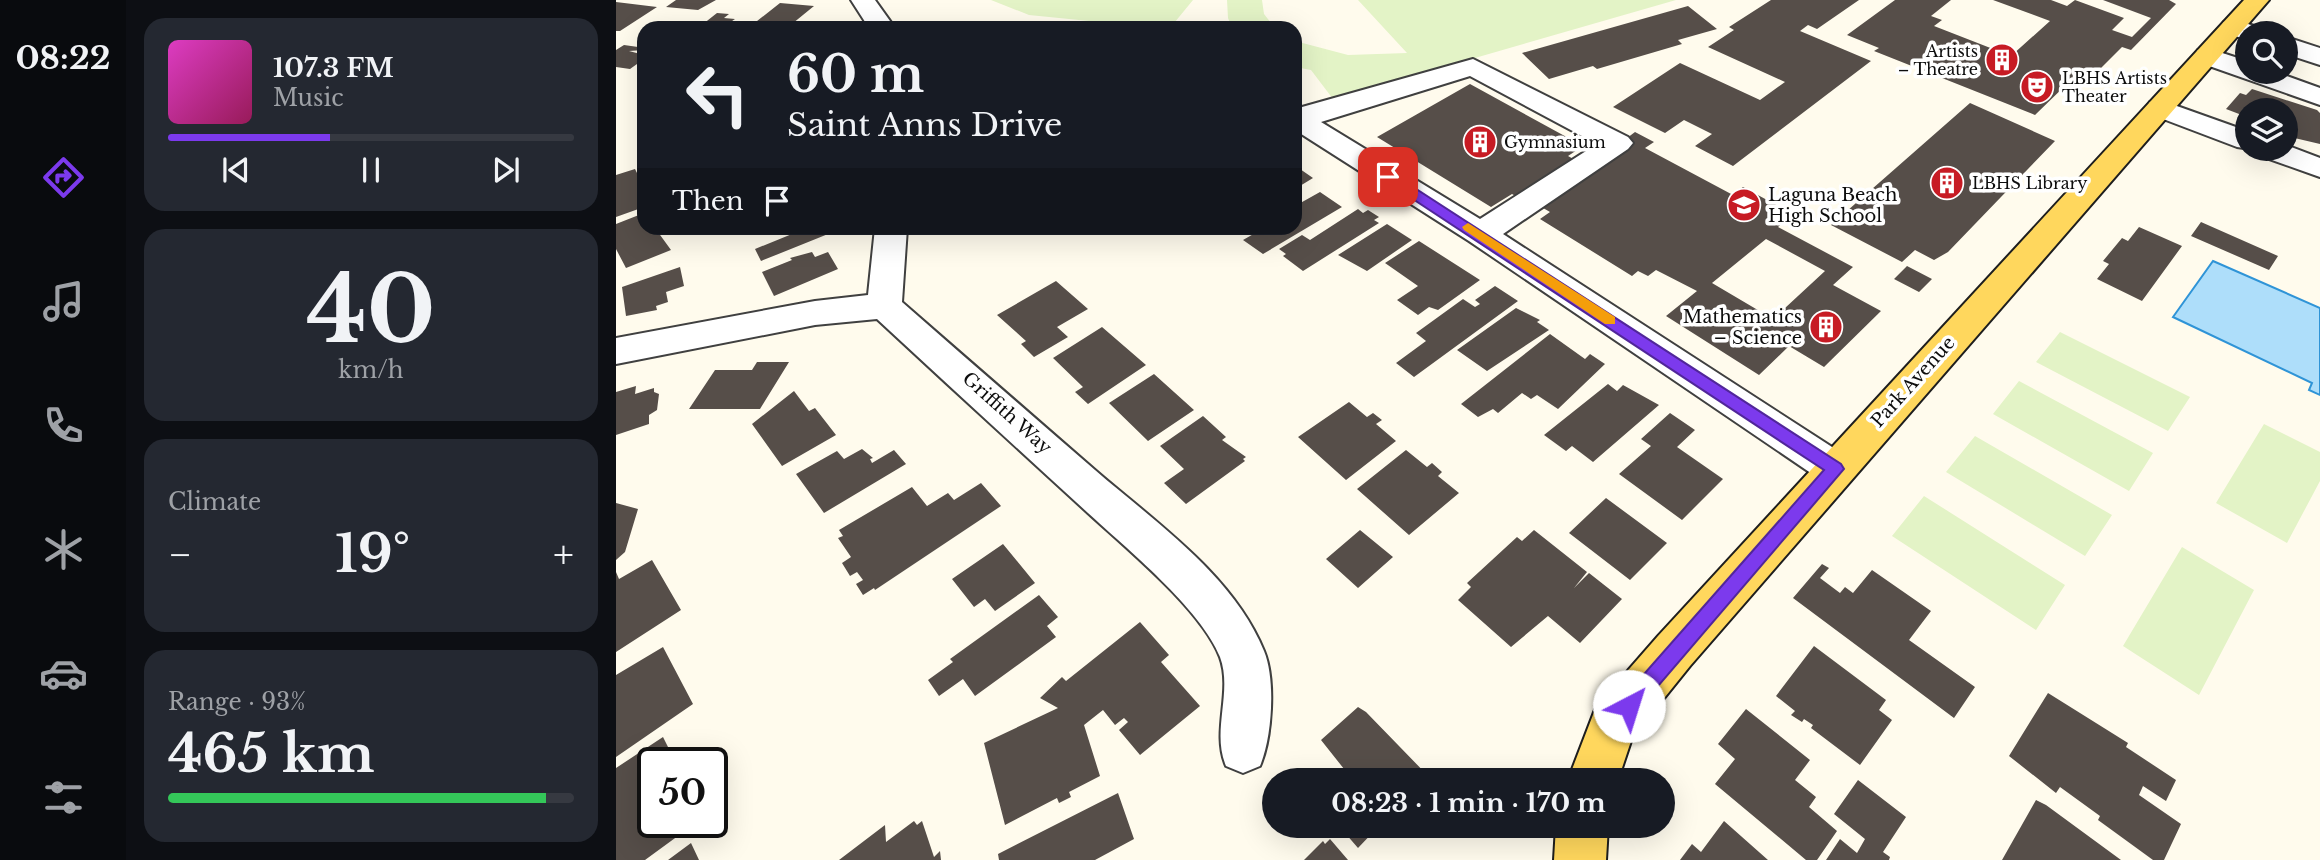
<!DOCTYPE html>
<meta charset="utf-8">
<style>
:root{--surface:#171b24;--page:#242831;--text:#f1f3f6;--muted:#9ea1a6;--line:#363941;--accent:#7c3aed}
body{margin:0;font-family:"Libre Baskerville",serif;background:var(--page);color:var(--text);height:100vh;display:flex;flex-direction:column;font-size:26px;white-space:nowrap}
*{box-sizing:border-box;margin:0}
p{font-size:23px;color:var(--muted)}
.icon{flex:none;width:38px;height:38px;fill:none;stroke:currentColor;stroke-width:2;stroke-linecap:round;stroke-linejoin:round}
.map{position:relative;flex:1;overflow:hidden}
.side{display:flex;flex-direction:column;gap:18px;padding:18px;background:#0d0f14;width:490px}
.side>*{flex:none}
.banner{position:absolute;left:21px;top:21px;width:665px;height:214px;border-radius:21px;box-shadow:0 7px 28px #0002;background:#171b24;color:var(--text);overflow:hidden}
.buttons{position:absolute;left:1619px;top:21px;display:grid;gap:14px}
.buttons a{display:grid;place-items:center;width:63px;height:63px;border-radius:50%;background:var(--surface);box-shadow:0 7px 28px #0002;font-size:35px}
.speed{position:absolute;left:21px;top:747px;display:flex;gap:14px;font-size:35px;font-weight:700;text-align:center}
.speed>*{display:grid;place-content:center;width:91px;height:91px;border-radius:50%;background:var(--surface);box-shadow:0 7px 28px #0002;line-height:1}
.speed .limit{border:4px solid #111;border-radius:10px;background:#fff;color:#111}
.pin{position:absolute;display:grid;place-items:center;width:60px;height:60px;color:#fff;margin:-30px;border-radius:14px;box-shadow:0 4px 10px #0006}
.me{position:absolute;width:77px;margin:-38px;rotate:40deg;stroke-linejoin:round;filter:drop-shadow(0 0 5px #0008)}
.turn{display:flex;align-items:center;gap:24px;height:147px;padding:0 35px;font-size:32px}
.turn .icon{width:91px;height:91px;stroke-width:2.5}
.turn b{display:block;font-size:49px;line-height:60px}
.then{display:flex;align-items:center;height:66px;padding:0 35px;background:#0003;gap:14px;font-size:26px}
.big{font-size:52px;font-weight:700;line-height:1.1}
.side .card{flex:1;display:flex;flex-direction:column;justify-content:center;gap:10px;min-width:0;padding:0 24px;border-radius:21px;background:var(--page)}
.side .dial{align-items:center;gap:0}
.dial b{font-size:91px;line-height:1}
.song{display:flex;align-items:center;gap:21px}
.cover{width:84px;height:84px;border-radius:10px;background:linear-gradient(135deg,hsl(310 70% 55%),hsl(330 70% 35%))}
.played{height:7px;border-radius:4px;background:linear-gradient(90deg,var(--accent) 40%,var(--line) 40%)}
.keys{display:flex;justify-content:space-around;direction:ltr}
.heat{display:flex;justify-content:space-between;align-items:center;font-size:38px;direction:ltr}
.charge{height:10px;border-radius:5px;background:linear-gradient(90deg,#34c759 93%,var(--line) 0)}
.trip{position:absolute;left:646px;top:768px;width:413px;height:70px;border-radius:35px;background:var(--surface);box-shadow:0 7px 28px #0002;font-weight:700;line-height:70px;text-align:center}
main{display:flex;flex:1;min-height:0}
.dock{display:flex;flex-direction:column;width:126px;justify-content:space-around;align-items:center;background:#090b0e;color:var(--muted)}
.dock .icon{width:49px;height:49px}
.dock .selected{color:var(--accent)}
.dock b{font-size:32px;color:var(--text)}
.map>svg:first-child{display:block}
</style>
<main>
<nav class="dock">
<b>08:22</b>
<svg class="icon selected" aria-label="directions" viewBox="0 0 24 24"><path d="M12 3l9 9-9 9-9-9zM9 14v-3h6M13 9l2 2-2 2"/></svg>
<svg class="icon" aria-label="music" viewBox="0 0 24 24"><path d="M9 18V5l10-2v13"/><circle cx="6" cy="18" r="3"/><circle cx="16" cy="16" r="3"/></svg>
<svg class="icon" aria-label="phone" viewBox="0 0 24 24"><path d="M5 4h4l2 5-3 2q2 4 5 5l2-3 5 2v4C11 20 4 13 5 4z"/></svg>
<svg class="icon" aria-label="climate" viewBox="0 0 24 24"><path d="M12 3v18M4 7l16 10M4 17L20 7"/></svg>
<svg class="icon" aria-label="car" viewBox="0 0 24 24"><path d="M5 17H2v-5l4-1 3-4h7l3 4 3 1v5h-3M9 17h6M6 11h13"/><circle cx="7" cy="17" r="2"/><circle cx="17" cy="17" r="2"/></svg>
<svg class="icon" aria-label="filters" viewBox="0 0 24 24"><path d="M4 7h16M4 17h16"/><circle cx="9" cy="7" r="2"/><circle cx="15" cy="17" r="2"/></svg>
</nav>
<section class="side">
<div class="card">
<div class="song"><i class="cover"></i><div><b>107.3 FM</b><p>Music</p></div></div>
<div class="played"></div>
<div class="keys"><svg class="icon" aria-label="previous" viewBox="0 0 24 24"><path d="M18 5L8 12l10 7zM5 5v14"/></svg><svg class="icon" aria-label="pause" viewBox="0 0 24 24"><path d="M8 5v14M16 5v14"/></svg><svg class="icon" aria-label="next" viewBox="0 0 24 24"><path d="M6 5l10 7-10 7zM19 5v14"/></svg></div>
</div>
<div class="card dial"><b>40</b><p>km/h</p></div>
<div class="card"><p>Climate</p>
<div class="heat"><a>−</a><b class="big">19°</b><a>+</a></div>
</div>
<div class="card"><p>Range · 93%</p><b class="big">465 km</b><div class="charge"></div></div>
</section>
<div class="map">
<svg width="1704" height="860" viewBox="0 0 1704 860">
<rect width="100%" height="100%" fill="#fffbed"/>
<!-- pitch -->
<path fill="#e3f3c6" d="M375,0h202l-23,28h-11l-130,-13z
M611,0h35l2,14 11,14h-43l-4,-10z
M742,0h318l-343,99 -22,-29 -16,-3v-26l53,14 59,-2z
M1444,332l130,65 -22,34 -132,-69z
M1403,381l134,72 -24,38 -136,-77z
M1648,424l56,28v29l-33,62 -71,-40z
M1359,436l137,79 -27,41 -139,-84z
M1308,496l141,89 -29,45 -144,-94z
M1566,547l72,43 -55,105 -76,-49z"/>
<!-- water -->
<path fill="#aedefa" stroke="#2f94d7" stroke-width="2" d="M1597,261l107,47v87l-11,-5 3,-7 -139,-66z"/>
<!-- building -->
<path fill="#564e49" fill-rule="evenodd" d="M60,0h40l-18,10 -32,-3z
M1155,0h88l-42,29 -9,-4 -8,6 71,30 -138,105 -38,-20 17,-12 -28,-14 -19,13 -52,-26 67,-44 80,37 25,-18 -77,-35 26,-17 -5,-3z
M1279,0h56l-20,16 11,4 -8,6 77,30 39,-35 -57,-21h58l16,6 8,-6 49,18 -12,12 20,7 19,-19 -48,-18h66l7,4 -45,46 -9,-3 -38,38 -13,-5 -36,35 -161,-64 5,-3 -32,-13z
M0,2l41,5 -37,24h-4z
M164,3l34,3 -27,22 -35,-3z
M1072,6l29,23 -39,11 4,4 -85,25 -4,-3 -44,13 -27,-26z
M101,13l12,1 -5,4 11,1 -13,9h-24z
M28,43v7l-15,1 15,4v4l-14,10 -14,-2v-17l8,-5 14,2z
M854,84l113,62 -15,10 9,5 -56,38 -9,-5 -21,13 -114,-70z
M1636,89l65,21 3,3v31l-34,-8v-26h-39v7l-21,-8 14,-16 6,2z
M1354,103l85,38 -107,111 -14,8 -19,-10 -13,12 -71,-37z
M1019,132l19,10 -9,6 88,47 10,-8 50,27 -15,13 75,40 -20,18 48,26 -57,56 -35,-21 -30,29 -93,-59 31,-25 -41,-21 -8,6 -10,-5 -6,5 -92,-57 10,-7 -12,-7zM1150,239l59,32 -52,48 -61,-36z
M19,169l3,6 6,-2v22l-5,2 5,10 -28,10v-42z
M684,169l13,9 -18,11v-17z
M704,192l22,15 -79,47 -20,-14 21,-12h31v-22z
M742,209l5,4 5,-3 11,7 -5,3 5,3 -76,48 -20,-15 3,-2 -7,-5 23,-14 8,5z
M28,213v15h11l16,22 -45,18 -10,-19v-25z
M1585,222l77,34 -9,14 -78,-34z
M771,224l25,16 -45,31 -29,-16z
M1523,227l43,19 -40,55 -45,-22 12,-15 -6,-3 19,-23 6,3z
M172,228h55l-82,33 -6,-12 37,-15z
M803,241l61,39 -42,30 -9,-3 -11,8 -21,-15 21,-14 -33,-23z
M196,252l3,5 13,-5 10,17 -64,27 -12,-24 30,-12 -2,-2z
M1291,266l25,13 -13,13 -25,-13z
M64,267l4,19 -18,6 2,10 -12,4 1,4 -31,6 -4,-29z
M440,281l32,28 -31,18 11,10 -34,20 -13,-13 5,-3 -29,-26z
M879,286l23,15 -104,76 -18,-14 30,-22 -10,-8 47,-34 12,8 5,-3 -5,-4z
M900,308l24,12 -3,2 12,8 -62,41 -30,-21z
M486,327l44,38 -58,39 -13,-12 8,-5 -30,-29z
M934,334l35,25 5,-5 15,10 -47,45 -21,-14 -6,4 -9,-6 -24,20 -5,-4 -15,8 -17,-13z
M141,362h32l-29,47h-71l26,-39h37z
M538,374l40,36 -46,31 -39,-38z
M992,384l9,7 6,-6 36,20 -66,57 -21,-16 -6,5 -22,-16z
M20,386l-1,8 19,-6v4l5,2 -2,16 -8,5v9l-33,11v-43z
M178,391l15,20 6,-3 21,27 -54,31 -30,-42z
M733,402l18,15 6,-4 9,7 -6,4 20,17 -50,39 -48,-43z
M1054,413l25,17 -18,17 46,32 -41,41 -63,-46 32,-28 -10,-7z
M587,416l23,21 -4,3 24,17 -3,2 2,2 -59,43 -22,-21 20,-14 -24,-23z
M246,449l11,9 -3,1 2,4 22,-13 12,14 -82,49 -28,-39 41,-23 7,8z
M790,450l21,17 5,-4 10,9 -4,4 21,17 -50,42 -52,-46z
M365,483l20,23 -126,84 -1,-2 -11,7 -7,-11 7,-4 -6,-8 -7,4 -8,-13 9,-6 -13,-19 5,-2 -4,-6 73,-43 15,19 21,-13 6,7z
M990,498l61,45 -37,37 -61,-47z
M0,503l22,6 -13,43 -9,8z
M744,530l33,27 -35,31 -32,-29z
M918,530l53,42 -13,16 15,-15 33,26 -42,44 -32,-27 -37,31 -53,-47 13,-13 -4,-4 50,-46 5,4z
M387,544l32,39 -40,28 -10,-12 -11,8 -22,-28z
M36,560l29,50 -65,42v-80l3,7z
M1206,564l7,4 -9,10 20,15 5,-6 8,6 19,-23 59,41 -22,29 66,47 -21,31 -161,-120z
M423,595l19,22 -11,9 9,11 -81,59 -12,-17 -24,17 -11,-16 25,-18 -3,-3z
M524,622l29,33 -8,7 39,44 -60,49 -21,-25 9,-8 -4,-4 -9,7 -12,-15 -19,15 16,51 -31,16 2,5 -12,6 -2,-5 -52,27 -21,-82 74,-35 -18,-10 22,-21 4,4z
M1198,646l72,54 -7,10 13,10 -32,45 -49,-37 2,-3 -9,-6 -2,3 -11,-7 4,-4 -19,-15z
M47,647l30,57 -77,53v-82z
M1432,693l80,50 -2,4 50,33 -10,21 -23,-15 -4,9 42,29 -17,36h-11l-55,-40 2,-4 -40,-29 -4,6 -47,-37z
M742,707l8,5 66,68h-91l7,-6 -27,-34z
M1130,709l64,51 -15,20 21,17 -7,10 28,24 -20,29h-11l-91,-76 20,-25 -17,-15z
M47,737l13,26h-23v59h44l-52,38h-29v-92z
M1242,780l48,37 -23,35 7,5 -1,3h-63l14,-21 17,14 8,-14 -31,-25z
M502,793l16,46 -39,21h-96l-1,-6z
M1420,800l10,5 75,55h-119z
M298,821l3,4 5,-4 12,36 6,-6 1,9h-102l46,-35 1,17z
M1108,821l44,39h-88l12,-16 9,8z
M723,826h40l-21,22z
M714,839l18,21h-44l19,-19 2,3z
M75,843l8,17h-31z"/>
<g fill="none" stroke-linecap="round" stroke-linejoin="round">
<defs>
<path id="minor" d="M235,0h24l20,28h-26z
M1617,19l27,9 4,5h-17v7l-23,-8 -4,-5 4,-5z
M1670,37l34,11v17l-34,-11z
M1591,48l40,13v11h29l44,16v17l-122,-43 -4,-6 4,-6z
M857,59l155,78 5,6 -5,6 -125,85 346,224 6,11 -6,11 -14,5 -14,-5 -352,-239 -174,-111v-21zM854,76l127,68 -117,75 -159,-97z
M1544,100l87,31v18h4l-14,-2 -87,-33 -4,-6 4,-6z
M1670,145l34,13v19l-62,-22 -5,-6h33z
M259,228h32l-5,74c64,56 128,112 193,168 60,52 138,105 169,181 12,29 8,87 -4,115l-17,7 -17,-7c-15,-35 7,-74 -6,-109 -19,-48 -94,-109 -132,-144 -71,-65 -141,-129 -211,-194l-62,6 -199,39v-26l199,-37 53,-6z"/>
<path id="major" d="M1628,0h25l-579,666 -58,72 -14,42h-50l28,-73 62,-71z
M940,826h52l-2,34h-52z"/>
</defs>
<!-- minor casing -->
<use href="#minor" stroke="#404040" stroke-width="4"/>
<!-- major casing -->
<use href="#major" stroke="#1e1e1e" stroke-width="4"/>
<!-- minor -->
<use href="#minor" fill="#fff" fill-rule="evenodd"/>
<!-- major -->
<use href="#major" fill="#ffd75d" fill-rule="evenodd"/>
</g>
<!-- route -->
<path fill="#7c3aed" stroke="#51269a" stroke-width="2" d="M768,174h9l448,290 3,5 -209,244 -6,2 -7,-2 -3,-7 3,-7 202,-229 -440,-290z"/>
<!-- slow -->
<path fill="#f59e0b" d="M852,223l147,94v7h-10l-141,-94 -2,-3z"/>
<!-- icons -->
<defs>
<symbol id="building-disc" viewBox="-11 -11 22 22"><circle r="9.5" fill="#c71b24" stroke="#fff"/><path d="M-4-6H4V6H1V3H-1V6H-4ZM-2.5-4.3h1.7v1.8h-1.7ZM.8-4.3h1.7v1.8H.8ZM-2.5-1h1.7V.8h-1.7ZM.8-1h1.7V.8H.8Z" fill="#fff"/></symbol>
<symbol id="theatre-disc" viewBox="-11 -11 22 22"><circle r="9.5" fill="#c71b24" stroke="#fff"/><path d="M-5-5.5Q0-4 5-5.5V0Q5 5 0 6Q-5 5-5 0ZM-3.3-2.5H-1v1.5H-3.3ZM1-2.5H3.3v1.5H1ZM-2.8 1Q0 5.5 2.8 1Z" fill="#fff"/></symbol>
<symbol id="school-disc" viewBox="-11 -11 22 22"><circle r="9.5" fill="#c71b24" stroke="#fff"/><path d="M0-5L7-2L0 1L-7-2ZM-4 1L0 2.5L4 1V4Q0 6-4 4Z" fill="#fff"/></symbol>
</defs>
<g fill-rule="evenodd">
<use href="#building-disc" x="1367" y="41" width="38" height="38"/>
<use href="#theatre-disc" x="1402" y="68" width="38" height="38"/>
<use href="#building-disc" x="845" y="123" width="38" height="38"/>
<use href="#building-disc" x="1312" y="164" width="38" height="38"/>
<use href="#school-disc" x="1109" y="186" width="38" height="38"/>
<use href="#building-disc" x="1191" y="308" width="38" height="38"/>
</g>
<g text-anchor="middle" stroke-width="7" stroke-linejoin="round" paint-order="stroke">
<!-- far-poi labels -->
<g font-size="16" fill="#0d0d0d" stroke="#fff" text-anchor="start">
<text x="1362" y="57" text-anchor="end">Artists<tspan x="1362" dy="18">– Theatre</tspan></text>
<text x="1446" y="84">LBHS Artists<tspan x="1446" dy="18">Theater</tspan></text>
<text x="888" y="148">Gymnasium</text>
<text x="1356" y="189">LBHS Library</text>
</g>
<!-- poi labels -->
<g font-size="18" fill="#0d0d0d" stroke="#fff" text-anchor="start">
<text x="1152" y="201">Laguna Beach<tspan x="1152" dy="21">High School</tspan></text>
<text x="1186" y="323" text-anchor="end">Mathematics<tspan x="1186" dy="21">– Science</tspan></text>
</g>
<!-- street labels -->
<g font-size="18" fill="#0d0d0d" stroke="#fff">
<text transform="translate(1297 382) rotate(-48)" y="6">Park Avenue</text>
<text transform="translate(391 413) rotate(42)" y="6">Griffith Way</text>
</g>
</g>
</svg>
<div class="buttons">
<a><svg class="icon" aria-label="search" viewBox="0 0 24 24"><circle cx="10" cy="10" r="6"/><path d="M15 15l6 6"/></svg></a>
<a><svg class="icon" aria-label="layers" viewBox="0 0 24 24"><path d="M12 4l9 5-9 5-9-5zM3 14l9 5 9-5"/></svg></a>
</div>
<div class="speed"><div class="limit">50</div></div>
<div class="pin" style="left:772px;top:177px;background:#d93025"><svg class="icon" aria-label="arrive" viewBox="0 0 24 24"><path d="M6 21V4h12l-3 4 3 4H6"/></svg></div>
<svg class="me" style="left:1013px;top:706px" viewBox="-20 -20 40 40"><circle r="19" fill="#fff"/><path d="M0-13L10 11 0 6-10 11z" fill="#7c3aed"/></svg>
<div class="trip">08:23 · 1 min · 170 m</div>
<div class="banner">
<div class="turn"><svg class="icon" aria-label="left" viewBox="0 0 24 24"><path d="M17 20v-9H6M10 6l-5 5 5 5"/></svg><div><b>60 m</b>Saint Anns Drive</div></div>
<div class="then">Then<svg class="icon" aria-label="arrive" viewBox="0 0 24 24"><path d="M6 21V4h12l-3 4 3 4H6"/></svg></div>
</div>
</div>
</main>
